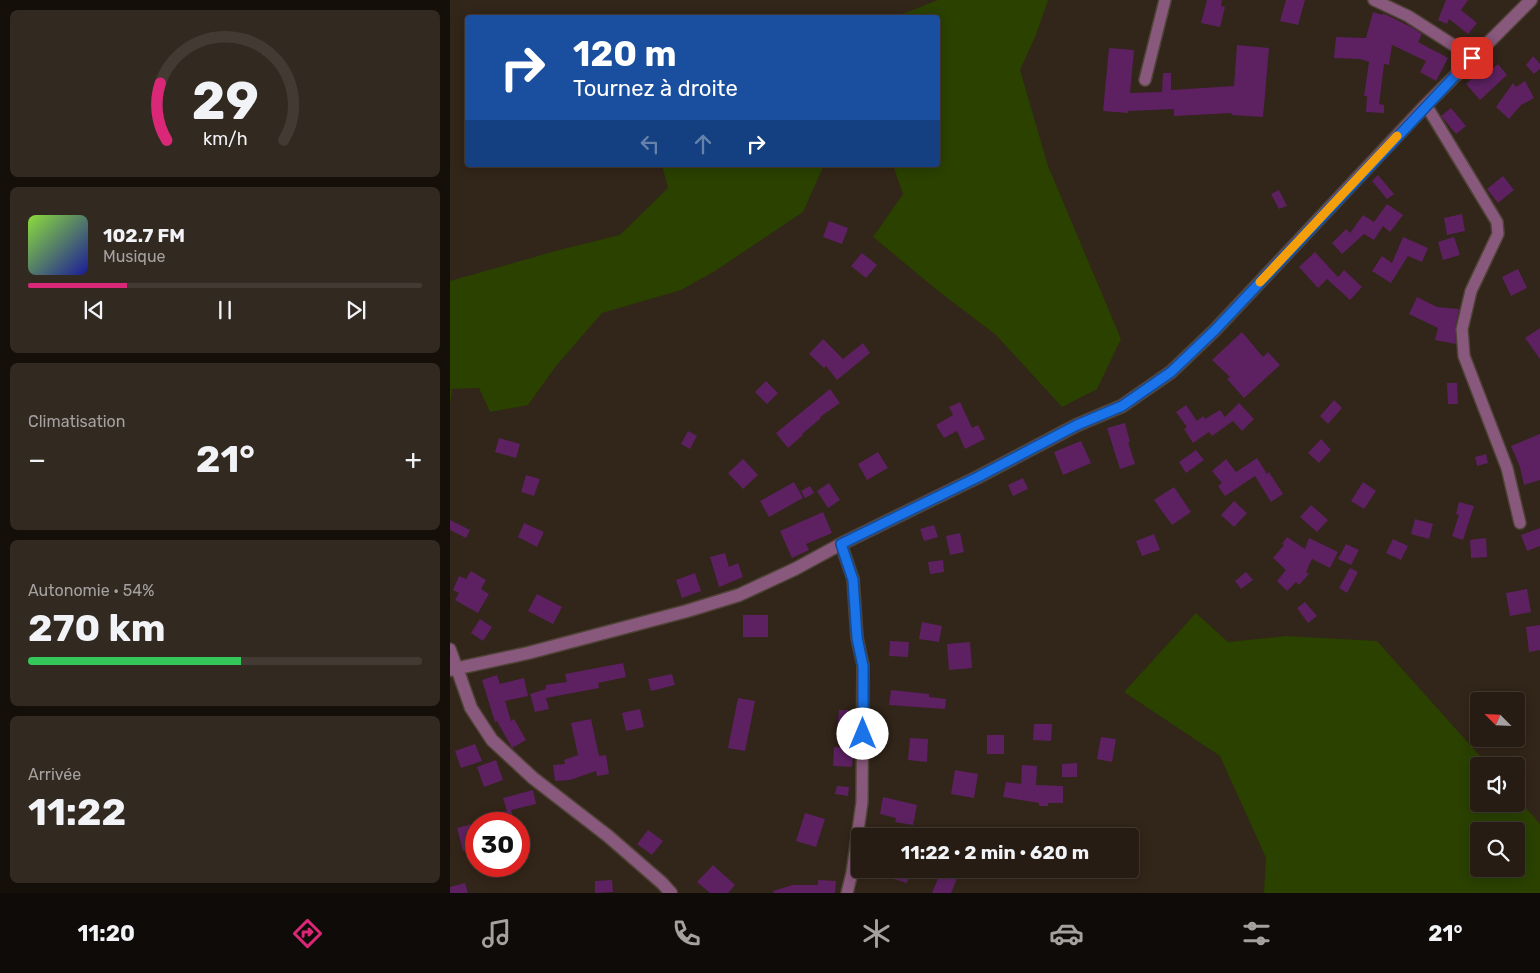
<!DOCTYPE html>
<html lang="fr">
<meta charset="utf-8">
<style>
:root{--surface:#261c13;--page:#322921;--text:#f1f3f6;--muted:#a4a1a0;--line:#423a33;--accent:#db2777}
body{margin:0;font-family:Rubik,sans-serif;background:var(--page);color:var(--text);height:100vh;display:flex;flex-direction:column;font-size:19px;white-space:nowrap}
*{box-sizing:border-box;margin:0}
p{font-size:16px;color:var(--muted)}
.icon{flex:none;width:28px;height:28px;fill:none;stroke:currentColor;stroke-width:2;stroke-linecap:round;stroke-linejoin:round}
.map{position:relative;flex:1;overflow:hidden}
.drawer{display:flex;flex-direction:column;gap:10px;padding:10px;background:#150f0a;width:450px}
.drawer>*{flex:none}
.top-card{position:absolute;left:15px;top:15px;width:475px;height:152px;border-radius:5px;box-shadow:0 2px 12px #0003,0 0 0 1px var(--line);background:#1a4fa0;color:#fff;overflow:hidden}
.needle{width:32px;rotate:294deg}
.controls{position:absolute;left:1020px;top:692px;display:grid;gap:10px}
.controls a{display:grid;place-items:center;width:55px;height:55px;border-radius:5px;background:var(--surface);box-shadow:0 2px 12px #0003,0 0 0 1px var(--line);font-size:25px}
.speed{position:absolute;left:15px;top:812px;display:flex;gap:10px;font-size:25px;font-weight:700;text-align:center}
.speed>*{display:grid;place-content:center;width:65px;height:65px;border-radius:50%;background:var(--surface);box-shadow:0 2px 12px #0003,0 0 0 1px var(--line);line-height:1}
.speed .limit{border:8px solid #d22;background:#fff;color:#111}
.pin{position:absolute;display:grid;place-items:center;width:42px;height:42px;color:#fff;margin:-21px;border-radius:10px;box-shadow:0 2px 8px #0006}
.me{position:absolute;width:55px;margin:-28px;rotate:0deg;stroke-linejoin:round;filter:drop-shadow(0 0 4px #0008)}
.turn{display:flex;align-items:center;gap:18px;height:105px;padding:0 25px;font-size:22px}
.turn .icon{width:65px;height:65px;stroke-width:2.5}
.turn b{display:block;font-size:35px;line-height:42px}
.lanes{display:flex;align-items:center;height:48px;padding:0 25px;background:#0003;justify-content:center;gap:25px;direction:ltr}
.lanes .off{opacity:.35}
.big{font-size:38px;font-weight:700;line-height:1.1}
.drawer .card{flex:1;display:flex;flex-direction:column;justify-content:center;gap:8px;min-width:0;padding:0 18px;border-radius:8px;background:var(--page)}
.drawer .dial{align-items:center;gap:0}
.dial svg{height:130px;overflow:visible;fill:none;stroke:var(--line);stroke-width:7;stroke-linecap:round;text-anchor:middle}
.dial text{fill:var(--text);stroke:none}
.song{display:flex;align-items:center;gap:15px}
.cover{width:60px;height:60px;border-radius:8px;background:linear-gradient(135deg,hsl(90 70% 55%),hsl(240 70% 35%))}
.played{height:5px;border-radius:2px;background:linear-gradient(90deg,var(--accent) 25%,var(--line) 25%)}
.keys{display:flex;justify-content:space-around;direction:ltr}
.heat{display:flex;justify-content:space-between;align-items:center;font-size:28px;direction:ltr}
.charge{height:8px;border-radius:4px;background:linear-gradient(90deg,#34c759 54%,var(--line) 0)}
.trip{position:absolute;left:401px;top:828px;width:288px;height:50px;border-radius:5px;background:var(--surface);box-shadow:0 2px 12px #0003,0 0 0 1px var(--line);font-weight:700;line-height:50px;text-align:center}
.dock{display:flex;height:80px;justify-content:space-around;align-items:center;background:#0f0b08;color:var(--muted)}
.dock .icon{width:35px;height:35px}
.dock .on{color:var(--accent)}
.dock b{font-size:22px;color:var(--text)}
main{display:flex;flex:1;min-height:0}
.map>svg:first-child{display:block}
</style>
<main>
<section class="drawer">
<div class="card dial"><svg viewBox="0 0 100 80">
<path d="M14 69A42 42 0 1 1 86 69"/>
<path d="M14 69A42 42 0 0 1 10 34" stroke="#db2777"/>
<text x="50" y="56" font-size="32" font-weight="700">29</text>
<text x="50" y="72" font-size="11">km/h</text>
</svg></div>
<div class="card">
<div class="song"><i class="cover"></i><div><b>102.7 FM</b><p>Musique</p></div></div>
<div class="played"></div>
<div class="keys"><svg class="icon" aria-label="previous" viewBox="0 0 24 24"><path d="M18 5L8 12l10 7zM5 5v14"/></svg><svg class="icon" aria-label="pause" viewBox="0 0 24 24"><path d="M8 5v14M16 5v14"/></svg><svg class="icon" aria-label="next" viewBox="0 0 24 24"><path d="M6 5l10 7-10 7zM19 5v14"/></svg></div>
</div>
<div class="card"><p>Climatisation</p>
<div class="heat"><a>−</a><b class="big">21°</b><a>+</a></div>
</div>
<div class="card"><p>Autonomie · 54%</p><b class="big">270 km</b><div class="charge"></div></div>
<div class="card"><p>Arrivée</p><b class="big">11:22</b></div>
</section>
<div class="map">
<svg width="1090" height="893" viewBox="0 0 1090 893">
<rect width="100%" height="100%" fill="#322519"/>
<!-- green -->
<path fill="#2a4100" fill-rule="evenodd" d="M488,0h110l-12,35 -16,35 28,96 73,173 -24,50 -35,18 -66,-72 -59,-45 -64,-53 30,-43 -10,-29h45v-147l-43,-1z
M212,165h162l-21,47 -88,59 -34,19 -79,23 -46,53 -28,39 -38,7 -11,-24 -27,1 -2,17v-125l109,-31 61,-15 48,-47z
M746,613l32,29 58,-6 91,5 112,125h-10v38h37v-7l24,27v69h-276l2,-35 -46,-102 -96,-64zM1066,831v38h-37v-38z"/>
<!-- building -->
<path fill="#5d2162" d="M757,0h15l-1,6 4,1 -5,20 -19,-4z
M836,0h19l-7,25 -18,-4z
M996,0h22l-7,10 16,13 -9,11 -19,-15 -2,5 -9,-4z
M923,12l10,3v-2l28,14 11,7 -4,8 30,16 -12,23 -16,-9 6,-11 -34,-16 -3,20 -5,-1 -5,40 5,1v8l-18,-1 1,-16h-3l5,-34 -9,-3 -26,-1 2,-21 30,1z
M787,45l32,3 -6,69 -32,-2 1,-2 -58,3v-7l-46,2v2l-25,-2 6,-63 25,2 -4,43 32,-1 1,-19h8v17l63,-4z
M1083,56l7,8v5l-6,5 -8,-9z
M1048,64l9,11 -27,25 -14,-16 11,-10 4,5z
M1075,81l9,17 -13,7 -12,14 -13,-12 17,-24 3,4z
M1001,108l15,18 -10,8 -15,-18z
M928,175l16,19 -7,5 -15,-18z
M1053,176l11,14 -16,13 -11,-14z
M829,190l8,16 -8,3 -8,-15z
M937,204l16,11 -13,17 -7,-6 -9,14 -10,-6 -22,20 -10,-11 14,-14 4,4 13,-18 11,7z
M1012,214l3,17 -18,4 -3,-17z
M379,221l19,7 -6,16 -19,-7z
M953,237l25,11 -6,14 -14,-6 -17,27 -19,-12 10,-15 10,7z
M1004,237l6,18 -17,5 -5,-18z
M865,252l23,25 6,-7 18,17 -12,13 -23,-21 -9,9 -19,-21z
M412,253l15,12 -11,13 -15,-12z
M1068,269l9,19 -16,8 -9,-19z
M967,297l20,10 22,2 -4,19 1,16 -21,-4 3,-12 -29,-14z
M1090,328v31l-15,-21z
M792,332l21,25 5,-5 12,13 -36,33 -17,-19 3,-2 -18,-17z
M373,339l20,20 20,-16 7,10 -33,27 -11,-14 -2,2 -15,-14z
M316,381l12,12 -11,11 -12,-12z
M997,383h10l1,21h-10z
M380,389l10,14 -20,14 1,1 -19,16 1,1 -15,13 -12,-15z
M884,400l8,8 -14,16 -8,-8z
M510,402l12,26 6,-3 7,14 -20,10 -8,-18 -13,7 -8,-13 17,-10 -4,-8z
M789,403l15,16 -12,12 -9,-10 -21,15 -3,-4 -16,11 -9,-14 3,-2 -11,-15 10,-7 11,16 6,-5 2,3 15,-9 5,7z
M675,423l5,19h-2l7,22 -15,5 -13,-41z
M238,431l9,5 -7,13 -9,-5z
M1090,434v46l-16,5 -4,-18 -9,-21z
M49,438l21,6 -4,14 -21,-6z
M871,439l10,11 -12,13 -11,-10z
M631,441l10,22 -28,12 -9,-23z
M746,450l8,10 -18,13 -7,-11z
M428,452l10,16 -21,12 -9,-16z
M1036,454l2,9 -11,3 -2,-9z
M807,458l10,16 2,-2 14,22 -12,8 -16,-26 -30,20 -7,-10 4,-3 -10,-12 14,-12 10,13z
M293,459l15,16 -15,14 -15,-16z
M76,475l14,4 -6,17 -13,-4z
M573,478l5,11 -15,7 -5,-11z
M344,482l9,16 -34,19 -9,-16z
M913,482l13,9 -12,18 -13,-8z
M379,483l11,17 -12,8 -11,-17z
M360,486l4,7 -9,5 -4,-7z
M724,487l17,25 -19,13 -18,-25z
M784,501l13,12 -13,14 -13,-12z
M1009,502l15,4 -11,34 -11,-4 7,-21 -3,-1z
M861,505l17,15 -11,12 -17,-15z
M373,512l9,21 -26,11 3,6 -17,8 -12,-27z
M965,519l18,5 -4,15 -18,-5z
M0,520l20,10 -4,8 -16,-8z
M74,523l20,9 -7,15 -19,-10z
M484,525l4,12 -14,4 -4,-12z
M1090,528v18l-13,5 -6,-16z
M510,533l4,19 -14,3 -4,-19z
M704,534l6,16 -18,6 -6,-15z
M837,537l18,12 4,-11 29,14 -8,16 -18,-9 -6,13 3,2 -10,11 -3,-3 -9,9 -10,-10 9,-11 -13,-12 11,-13 -2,-1z
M1036,538l1,19 -16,1 -1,-18z
M943,539l15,7 -7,14 -15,-7z
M896,544l13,6 -8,15 -13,-6z
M275,553l4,14 9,-4 5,14 -24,10 -9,-30z
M493,560l1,12 -14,2 -2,-12z
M900,568l8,4 -11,21 -8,-5z
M21,571l15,9 -5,9 8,5 -11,19 -23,-13 4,-7 -6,-3 6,-14 7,3z
M796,572l7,8 -12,9 -6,-8z
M245,573l6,18 -19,7 -6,-18z
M1077,589l4,23 -21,4 -4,-23z
M87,594l25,13 -9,17 -25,-13z
M855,602l12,14 -9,7 -11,-15z
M293,615h25v22h-25z
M30,619l12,8 -9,14 -12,-8z
M472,622l20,4 -3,16 -20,-3z
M1090,625v25l-11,2 -3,-25z
M440,641l19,1 -1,15 -19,-1z
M520,642l2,26 -23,2 -2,-26z
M173,663l3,14 -28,6 1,5 -53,10 3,11 -14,3 -5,-18 16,-5v-4l21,-3 -2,-8z
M222,674l3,11 -24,6 -3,-12z
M47,675l3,9 24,-6 4,18 -23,5 6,20 3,-2 12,21 -14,8 -15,-27 -2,1 -13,-42z
M441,690l38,4v3l17,2 -1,10 -56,-4z
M288,698l17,3 -10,50 -17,-3z
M190,709l4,18 -18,4 -4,-18z
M389,710h9l-1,21 -10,-1z
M141,719l8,37 7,-1 3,19 -12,2 -1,-5 -26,9 -15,1 -2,-16 12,-1 -1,-4 14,-5 -7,-32z
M584,724h18l-1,17 -18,-1z
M537,735h17v19h-17z
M651,737l15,2 -4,23 -15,-3z
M460,738l18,1 -1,23 -19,-2z
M25,744l7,17 -21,7 -6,-17z
M384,747l20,1 -2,19 -19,-1z
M46,760l7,20 -19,7 -7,-20z
M627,763v14h-15v-13z
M572,765l15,1 -1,19 27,1v17h-15v3h-9v-3l-36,-6 3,-15 15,2z
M505,770l23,4 -4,24 -23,-4z
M387,786l12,1 -1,9 -13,-2z
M83,790l3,14 -25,6 4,14h-9l-3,-12 4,-1 -4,-13z
M433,797l34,8 -4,20 -18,-3 1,-4 -16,-4z
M355,813l20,6 -9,28 -20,-6z
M26,823v24l-13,4 -6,-23z
M198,830l15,11 -11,14 -15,-11z
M263,865l22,20 -7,8h-18l-13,-11z
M443,869h18l-4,14 -17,-5z
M473,869h38l-10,24h-19l7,-17z
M162,880l1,12 -18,1v-12z
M368,880l18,1 -1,12h-61l-1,-2 20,-6h25z
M15,883l3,10h-18v-6z"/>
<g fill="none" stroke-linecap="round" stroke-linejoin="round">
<defs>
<path id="minor" d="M924,0l34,16 64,41
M695,80l20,-80
M976,105l71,117 1,12 -27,57 -9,38 2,27 43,112 13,55
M391,544l12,35 4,59 6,27 -1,137 -10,71 -5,20
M0,649l7,19"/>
<path id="tertiary" d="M7,668l14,40 21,32 41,38 75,58 54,47 9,10
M0,670l78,-17 159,-42 52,-16 56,-26 46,-25 137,-67 99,-52 45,-19 49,-34 44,-42 211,-225 105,-105"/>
</defs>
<!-- minor casing -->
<use href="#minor" stroke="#4f4337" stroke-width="14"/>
<!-- tertiary casing -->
<use href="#tertiary" stroke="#4f4337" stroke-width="15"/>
<!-- minor -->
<use href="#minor" stroke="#89587d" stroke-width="11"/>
<!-- tertiary -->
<use href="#tertiary" stroke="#89587d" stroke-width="12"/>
</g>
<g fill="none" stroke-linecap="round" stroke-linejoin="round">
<defs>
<path id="route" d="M413,734v-68l-6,-28 -4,-58 -12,-36 137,-67 99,-52 45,-19 49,-34 44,-42 257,-272"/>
</defs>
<!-- route casing -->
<use href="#route" stroke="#114b97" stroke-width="12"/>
<!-- route -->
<use href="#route" stroke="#1a73e8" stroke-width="9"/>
<!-- slow -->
<path stroke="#f59e0b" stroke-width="9" d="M810,282l137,-146"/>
</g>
</svg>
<div class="controls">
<a><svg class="needle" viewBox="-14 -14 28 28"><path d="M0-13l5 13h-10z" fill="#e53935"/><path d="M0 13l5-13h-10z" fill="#a4a1a0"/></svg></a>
<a><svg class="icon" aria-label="sound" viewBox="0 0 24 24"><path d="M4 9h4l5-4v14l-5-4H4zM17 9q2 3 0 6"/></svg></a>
<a><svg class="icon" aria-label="search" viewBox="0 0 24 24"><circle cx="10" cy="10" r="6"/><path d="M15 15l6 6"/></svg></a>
</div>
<div class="speed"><div class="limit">30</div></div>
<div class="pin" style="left:1022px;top:58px;background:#d93025"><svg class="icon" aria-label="arrive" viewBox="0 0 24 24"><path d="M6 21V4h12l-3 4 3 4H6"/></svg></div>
<svg class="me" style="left:413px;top:734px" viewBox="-20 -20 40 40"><circle r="19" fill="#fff"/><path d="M0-13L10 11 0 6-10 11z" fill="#1a73e8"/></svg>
<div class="trip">11:22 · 2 min · 620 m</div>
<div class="top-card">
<div class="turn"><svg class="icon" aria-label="right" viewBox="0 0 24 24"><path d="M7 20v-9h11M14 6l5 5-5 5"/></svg><div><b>120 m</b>Tournez à droite</div></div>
<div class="lanes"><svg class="icon off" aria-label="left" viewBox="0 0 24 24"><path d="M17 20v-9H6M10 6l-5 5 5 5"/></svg><svg class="icon off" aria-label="ahead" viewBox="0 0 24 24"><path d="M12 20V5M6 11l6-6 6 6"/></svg><svg class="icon" aria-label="right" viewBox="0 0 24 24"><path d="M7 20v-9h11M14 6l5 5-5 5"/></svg></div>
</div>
</div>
</main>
<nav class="dock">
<b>11:20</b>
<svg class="icon on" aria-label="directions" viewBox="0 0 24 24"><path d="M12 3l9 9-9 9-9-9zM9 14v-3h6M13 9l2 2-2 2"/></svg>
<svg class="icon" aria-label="music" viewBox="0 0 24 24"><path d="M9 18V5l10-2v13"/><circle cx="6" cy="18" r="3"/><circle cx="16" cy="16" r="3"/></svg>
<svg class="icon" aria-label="phone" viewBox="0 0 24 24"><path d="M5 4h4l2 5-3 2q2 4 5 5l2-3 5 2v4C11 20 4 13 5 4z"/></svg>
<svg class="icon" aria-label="climate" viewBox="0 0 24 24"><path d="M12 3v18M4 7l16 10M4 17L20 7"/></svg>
<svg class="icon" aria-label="car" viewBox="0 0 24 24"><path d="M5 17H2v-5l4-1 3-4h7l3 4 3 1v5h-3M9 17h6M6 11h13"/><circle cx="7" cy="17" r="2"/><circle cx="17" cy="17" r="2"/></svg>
<svg class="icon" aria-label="filters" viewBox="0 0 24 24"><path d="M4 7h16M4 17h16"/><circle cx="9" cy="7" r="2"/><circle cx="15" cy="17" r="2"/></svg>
<b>21°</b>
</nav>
